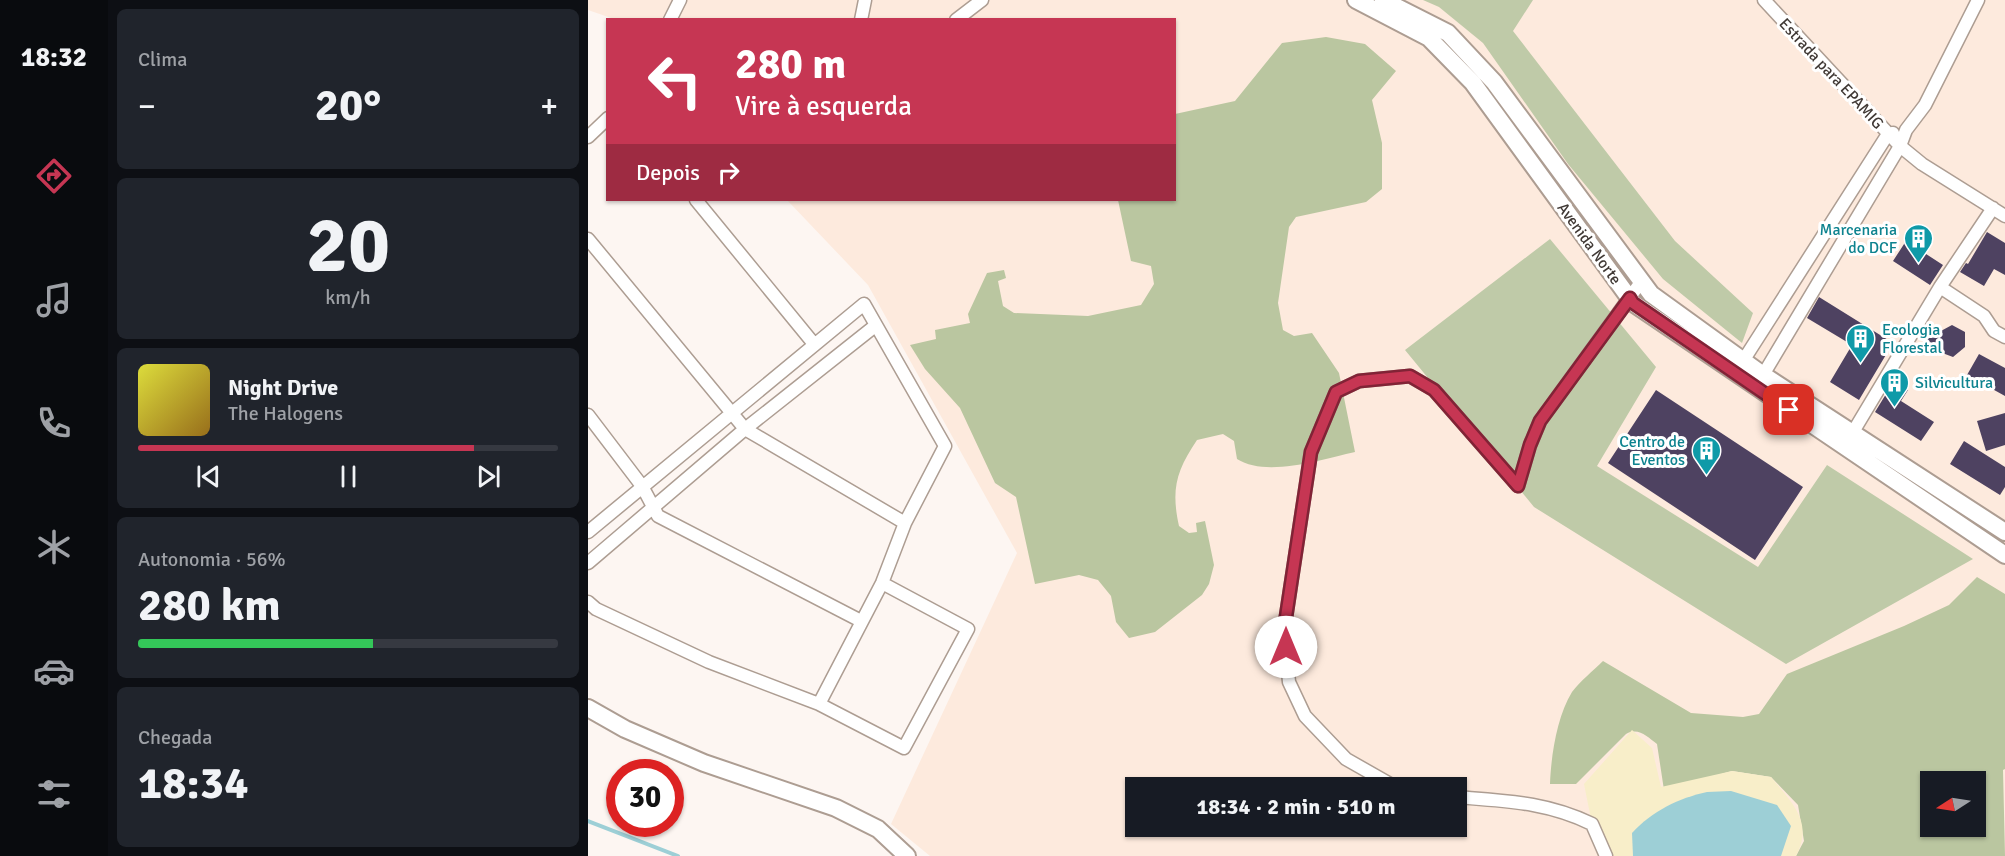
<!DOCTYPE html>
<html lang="pt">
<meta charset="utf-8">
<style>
:root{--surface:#171b24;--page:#20242c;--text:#f1f3f6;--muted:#9ea1a6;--line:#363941;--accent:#c63653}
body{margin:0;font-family:Signika,sans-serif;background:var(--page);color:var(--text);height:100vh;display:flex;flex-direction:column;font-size:22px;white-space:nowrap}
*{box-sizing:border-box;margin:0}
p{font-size:20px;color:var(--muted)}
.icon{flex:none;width:33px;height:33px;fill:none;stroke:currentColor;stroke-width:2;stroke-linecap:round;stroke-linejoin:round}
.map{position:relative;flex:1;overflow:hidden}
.panel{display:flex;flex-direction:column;gap:9px;padding:9px;background:#0d0f14;width:480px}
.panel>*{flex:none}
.banner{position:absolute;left:18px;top:18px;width:570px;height:183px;border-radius:0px;box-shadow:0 2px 4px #0004;background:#c63653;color:#fff;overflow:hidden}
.needle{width:39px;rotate:258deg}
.fabs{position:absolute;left:1332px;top:771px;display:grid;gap:12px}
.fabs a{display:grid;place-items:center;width:66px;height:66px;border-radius:0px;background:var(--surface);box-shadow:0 2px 4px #0004;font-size:30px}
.speed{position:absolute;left:18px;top:759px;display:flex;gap:12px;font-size:30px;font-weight:700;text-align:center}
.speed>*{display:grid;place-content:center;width:78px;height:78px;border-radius:50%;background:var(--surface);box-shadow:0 2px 4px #0004;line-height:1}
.speed .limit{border:9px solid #d22;background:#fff;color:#111}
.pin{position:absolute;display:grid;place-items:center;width:51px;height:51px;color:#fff;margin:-26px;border-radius:12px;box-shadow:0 3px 9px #0006}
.me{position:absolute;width:66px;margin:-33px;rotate:0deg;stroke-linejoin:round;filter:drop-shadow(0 0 4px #0008)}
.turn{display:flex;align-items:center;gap:21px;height:126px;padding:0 30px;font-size:27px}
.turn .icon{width:78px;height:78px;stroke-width:2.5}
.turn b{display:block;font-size:42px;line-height:51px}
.then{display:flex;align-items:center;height:57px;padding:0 30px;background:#0003;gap:12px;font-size:22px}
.big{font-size:45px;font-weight:800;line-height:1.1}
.panel .tile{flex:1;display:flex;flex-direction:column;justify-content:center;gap:9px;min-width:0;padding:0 21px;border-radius:9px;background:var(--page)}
.panel .dial{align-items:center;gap:0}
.dial b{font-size:78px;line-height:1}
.song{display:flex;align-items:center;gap:18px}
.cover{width:72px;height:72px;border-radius:9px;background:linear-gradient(135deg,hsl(60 70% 55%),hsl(40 70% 35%))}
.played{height:6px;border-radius:3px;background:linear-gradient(90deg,var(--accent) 80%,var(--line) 80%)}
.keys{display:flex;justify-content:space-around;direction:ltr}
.heat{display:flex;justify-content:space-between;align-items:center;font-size:33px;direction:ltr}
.charge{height:9px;border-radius:4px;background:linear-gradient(90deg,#34c759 56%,var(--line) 0)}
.trip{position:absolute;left:537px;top:777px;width:342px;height:60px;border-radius:0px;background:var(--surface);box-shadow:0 2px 4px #0004;font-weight:800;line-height:60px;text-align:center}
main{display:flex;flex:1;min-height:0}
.tabs{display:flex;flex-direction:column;width:108px;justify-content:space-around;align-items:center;background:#090b0e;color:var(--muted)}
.tabs .icon{width:42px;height:42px}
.tabs .selected{color:var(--accent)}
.tabs b{font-size:27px;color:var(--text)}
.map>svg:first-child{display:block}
</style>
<main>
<nav class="tabs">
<b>18:32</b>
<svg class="icon selected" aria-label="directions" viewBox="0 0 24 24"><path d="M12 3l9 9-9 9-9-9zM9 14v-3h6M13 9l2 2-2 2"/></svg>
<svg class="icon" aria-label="music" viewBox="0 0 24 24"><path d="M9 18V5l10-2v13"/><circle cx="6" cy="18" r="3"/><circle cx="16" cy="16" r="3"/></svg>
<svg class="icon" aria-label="phone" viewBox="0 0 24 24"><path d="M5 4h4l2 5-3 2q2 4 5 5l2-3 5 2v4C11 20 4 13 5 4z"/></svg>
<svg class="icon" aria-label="climate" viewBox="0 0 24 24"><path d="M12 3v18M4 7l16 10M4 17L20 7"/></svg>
<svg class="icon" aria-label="car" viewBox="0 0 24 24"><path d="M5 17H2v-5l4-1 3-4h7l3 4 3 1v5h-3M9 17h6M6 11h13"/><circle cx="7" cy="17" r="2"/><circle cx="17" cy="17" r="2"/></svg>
<svg class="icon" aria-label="filters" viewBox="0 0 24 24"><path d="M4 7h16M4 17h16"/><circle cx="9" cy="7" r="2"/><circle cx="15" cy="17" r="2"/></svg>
</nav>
<section class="panel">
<div class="tile"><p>Clima</p>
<div class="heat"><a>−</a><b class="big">20°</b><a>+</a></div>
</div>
<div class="tile dial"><b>20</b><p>km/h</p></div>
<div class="tile">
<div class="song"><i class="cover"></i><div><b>Night Drive</b><p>The Halogens</p></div></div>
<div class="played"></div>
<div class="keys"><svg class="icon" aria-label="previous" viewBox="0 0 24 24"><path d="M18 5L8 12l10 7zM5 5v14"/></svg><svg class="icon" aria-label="pause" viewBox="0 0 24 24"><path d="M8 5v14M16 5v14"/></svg><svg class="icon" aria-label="next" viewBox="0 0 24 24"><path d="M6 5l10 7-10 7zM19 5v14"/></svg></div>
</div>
<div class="tile"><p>Autonomia · 56%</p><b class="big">280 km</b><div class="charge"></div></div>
<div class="tile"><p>Chegada</p><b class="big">18:34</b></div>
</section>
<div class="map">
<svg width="1417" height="856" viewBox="0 0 1417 856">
<rect width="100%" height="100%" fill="#fdf6f2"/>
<!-- built -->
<path fill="#fdeadd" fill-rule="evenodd" d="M0,0h1417v856h-1075l-39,-32 126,-271 -149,-268 -81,-85h387v-180h-557l-29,-10zM1342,782h46v44h-46zM548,788h320v38h-320z"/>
<!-- green -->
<path fill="#bfcaa8" d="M835,0h110l-20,31 162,210 78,72 -11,30 -79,-64 -95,-115 -85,-121 -44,-36z
M962,239l106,128 -59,99 161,101 69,-102 146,94 -187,105 -252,-157 -129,-157z"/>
<!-- forest -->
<path fill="#bac6a0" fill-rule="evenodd" d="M738,37l39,7 31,27 -24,29 10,43v46l-16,13 -70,15 -7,10 -11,76 5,27 11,6 18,-3 27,40 16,79c-33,7 -88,26 -118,7l-3,-18 -11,-7 -26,6c-21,31 -26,50 -18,86l10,7 8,-1 -1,-9 9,-2 9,44 -5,19 -7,11 -47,37 -26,6 -13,-16 -5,-26 -13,-16 -19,-5 -44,9 -19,-87 -21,-14 -35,-75 -35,-39 -15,-24 26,-6 -1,-9 35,-7 -2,-9 19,-41 17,-3 2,8 -8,3 5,25 11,7 74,3 53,-11 13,-21 -3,-18 -20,-5 -13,-61h56l1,-86 60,-13 47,-58z
M1389,577l28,17v175l-2,1 2,86h-209l8,-15 -6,-36 -27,-28 -39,-6 -68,19 -7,-46c-10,-7 -18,-17 -31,-10l-50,50h-26c1,-28 7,-68 22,-92 8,-11 21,-21 31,-31l88,52 52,4 16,-3 28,-40 117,-48 45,-21zM1342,782h46v44h-46z"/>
<!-- sand -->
<path fill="#f8eec9" d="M1044,730l20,18 9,39 71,-16 39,6c21,26 43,45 25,79h-188l-16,-32 -8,-40z"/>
<!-- water -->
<path fill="#9dcfd6" d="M1119,792l24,-1 46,14 14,21 -10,30h-148l-1,-23c20,-22 47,-35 75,-41z"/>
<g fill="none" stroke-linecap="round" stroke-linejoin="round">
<!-- stream -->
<path stroke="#9dcfd6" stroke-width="4" d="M0,821l90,35"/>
</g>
<!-- building -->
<path fill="#4e4261" d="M1399,232l18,11v32l-11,-6 -10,17 -24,-14 6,-9 2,1z
M1318,241l37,24 -13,20 -37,-24z
M1231,297l74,46 -34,57 -29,-18 22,-37 -45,-27z
M1364,325l13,7v15l-12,10 -16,-6 -1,-6 -13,-1 2,-14 14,2z
M1391,354l26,14v28l-38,-21z
M1306,381l14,9 -7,11 33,21 -13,19 -46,-29z
M1068,390l147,97 -48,73 -147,-97z
M1417,413v32l-19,6 -9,-30z
M1376,441l41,26v20l-5,8 -50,-31z"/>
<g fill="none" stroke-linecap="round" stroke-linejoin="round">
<defs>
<path id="street" d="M1176,0l136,146 22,18 83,52
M82,20l10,-20
M273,20l4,-20
M368,20l26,-20
M0,137l20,-19
M108,200l118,144
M1405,208l-53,79 44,29 10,15 11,6
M0,239l157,190 160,94
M1155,361l145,-227 5,-1
M1175,375l137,-229 6,-16 19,-25 53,-105
M0,415l54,71 16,30 203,105
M1265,432l87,-145
M930,486l12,-41 10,-24 101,-139
M0,532l276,-228 81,142 -40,77 -23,60 -63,121
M0,563l157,-134 130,-103
M0,602l8,7 113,53 110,42 85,44 64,-119 -86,-46
M809,788l-51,-29 -41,-43 -16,-34 -5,-52 27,-178 25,-60 23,-11 51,-5 24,14 84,96
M868,797c50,4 91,5 136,27l14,32"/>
<path id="secondary" d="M768,0l73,38 44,45 160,220 372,252
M795,0l65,33 46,49 157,212 112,81 242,157
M0,708l37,21 79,34 132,45 42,21 29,27"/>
</defs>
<!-- street casing -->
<use href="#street" stroke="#ad9d92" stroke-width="15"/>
<!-- secondary casing -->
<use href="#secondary" stroke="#ad9d92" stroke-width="20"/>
<!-- street -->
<use href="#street" stroke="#fff" stroke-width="12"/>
<!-- secondary -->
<use href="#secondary" stroke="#fff" stroke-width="16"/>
</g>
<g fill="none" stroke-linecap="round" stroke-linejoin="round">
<defs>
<path id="route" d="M698,647l-2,-17 27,-178 25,-60 23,-11 51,-5 24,14 84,96 12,-41 10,-24 90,-123 3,5 156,107"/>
</defs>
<!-- route casing -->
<use href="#route" stroke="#812336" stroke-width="15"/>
<!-- route -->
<use href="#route" stroke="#c63653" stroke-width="10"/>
</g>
<!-- icons -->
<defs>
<symbol id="building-pin" viewBox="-11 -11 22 30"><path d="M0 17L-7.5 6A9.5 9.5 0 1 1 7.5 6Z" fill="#0f9aa8" stroke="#fff"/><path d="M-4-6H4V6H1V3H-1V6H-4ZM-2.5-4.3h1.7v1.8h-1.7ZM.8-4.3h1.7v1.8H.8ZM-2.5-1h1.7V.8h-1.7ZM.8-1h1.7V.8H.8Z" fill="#fff"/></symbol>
</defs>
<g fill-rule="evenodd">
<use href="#building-pin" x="1314" y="222" width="33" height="45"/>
<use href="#building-pin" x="1256" y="322" width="33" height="45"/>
<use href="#building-pin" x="1290" y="366" width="33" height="45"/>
<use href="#building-pin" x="1102" y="434" width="33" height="45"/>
</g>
<g text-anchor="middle" stroke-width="6" stroke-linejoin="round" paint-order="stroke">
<!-- street labels -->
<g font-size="16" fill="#403935" stroke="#fff">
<text transform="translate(1244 73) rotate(47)" y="6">Estrada para EPAMIG</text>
<text transform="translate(1002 243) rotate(54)" y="6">Avenida Norte</text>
</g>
<!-- culture labels -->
<g font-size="16" fill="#0d838f" stroke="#fff" text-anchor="end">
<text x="1309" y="235">Marcenaria<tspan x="1309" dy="18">do DCF</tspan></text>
<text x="1294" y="335" text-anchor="start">Ecologia<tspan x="1294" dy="18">Florestal</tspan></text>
<text x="1327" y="388" text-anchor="start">Silvicultura</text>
<text x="1097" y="447">Centro de<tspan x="1097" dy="18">Eventos</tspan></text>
</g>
</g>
</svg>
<div class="fabs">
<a><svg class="needle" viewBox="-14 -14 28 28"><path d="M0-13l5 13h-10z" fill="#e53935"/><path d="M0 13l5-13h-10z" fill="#9ea1a6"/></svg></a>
</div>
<div class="speed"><div class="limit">30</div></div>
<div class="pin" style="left:1201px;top:410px;background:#d93025"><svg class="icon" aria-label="arrive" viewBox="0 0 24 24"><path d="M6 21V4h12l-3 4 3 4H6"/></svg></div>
<svg class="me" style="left:698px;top:647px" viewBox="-20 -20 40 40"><circle r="19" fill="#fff"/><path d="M0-13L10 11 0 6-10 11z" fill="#c63653"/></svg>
<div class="trip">18:34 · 2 min · 510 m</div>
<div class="banner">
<div class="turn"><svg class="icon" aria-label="left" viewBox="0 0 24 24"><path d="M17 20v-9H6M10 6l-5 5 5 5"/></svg><div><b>280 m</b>Vire à esquerda</div></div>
<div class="then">Depois<svg class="icon" aria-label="right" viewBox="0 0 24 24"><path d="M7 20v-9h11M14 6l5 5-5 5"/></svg></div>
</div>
</div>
</main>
